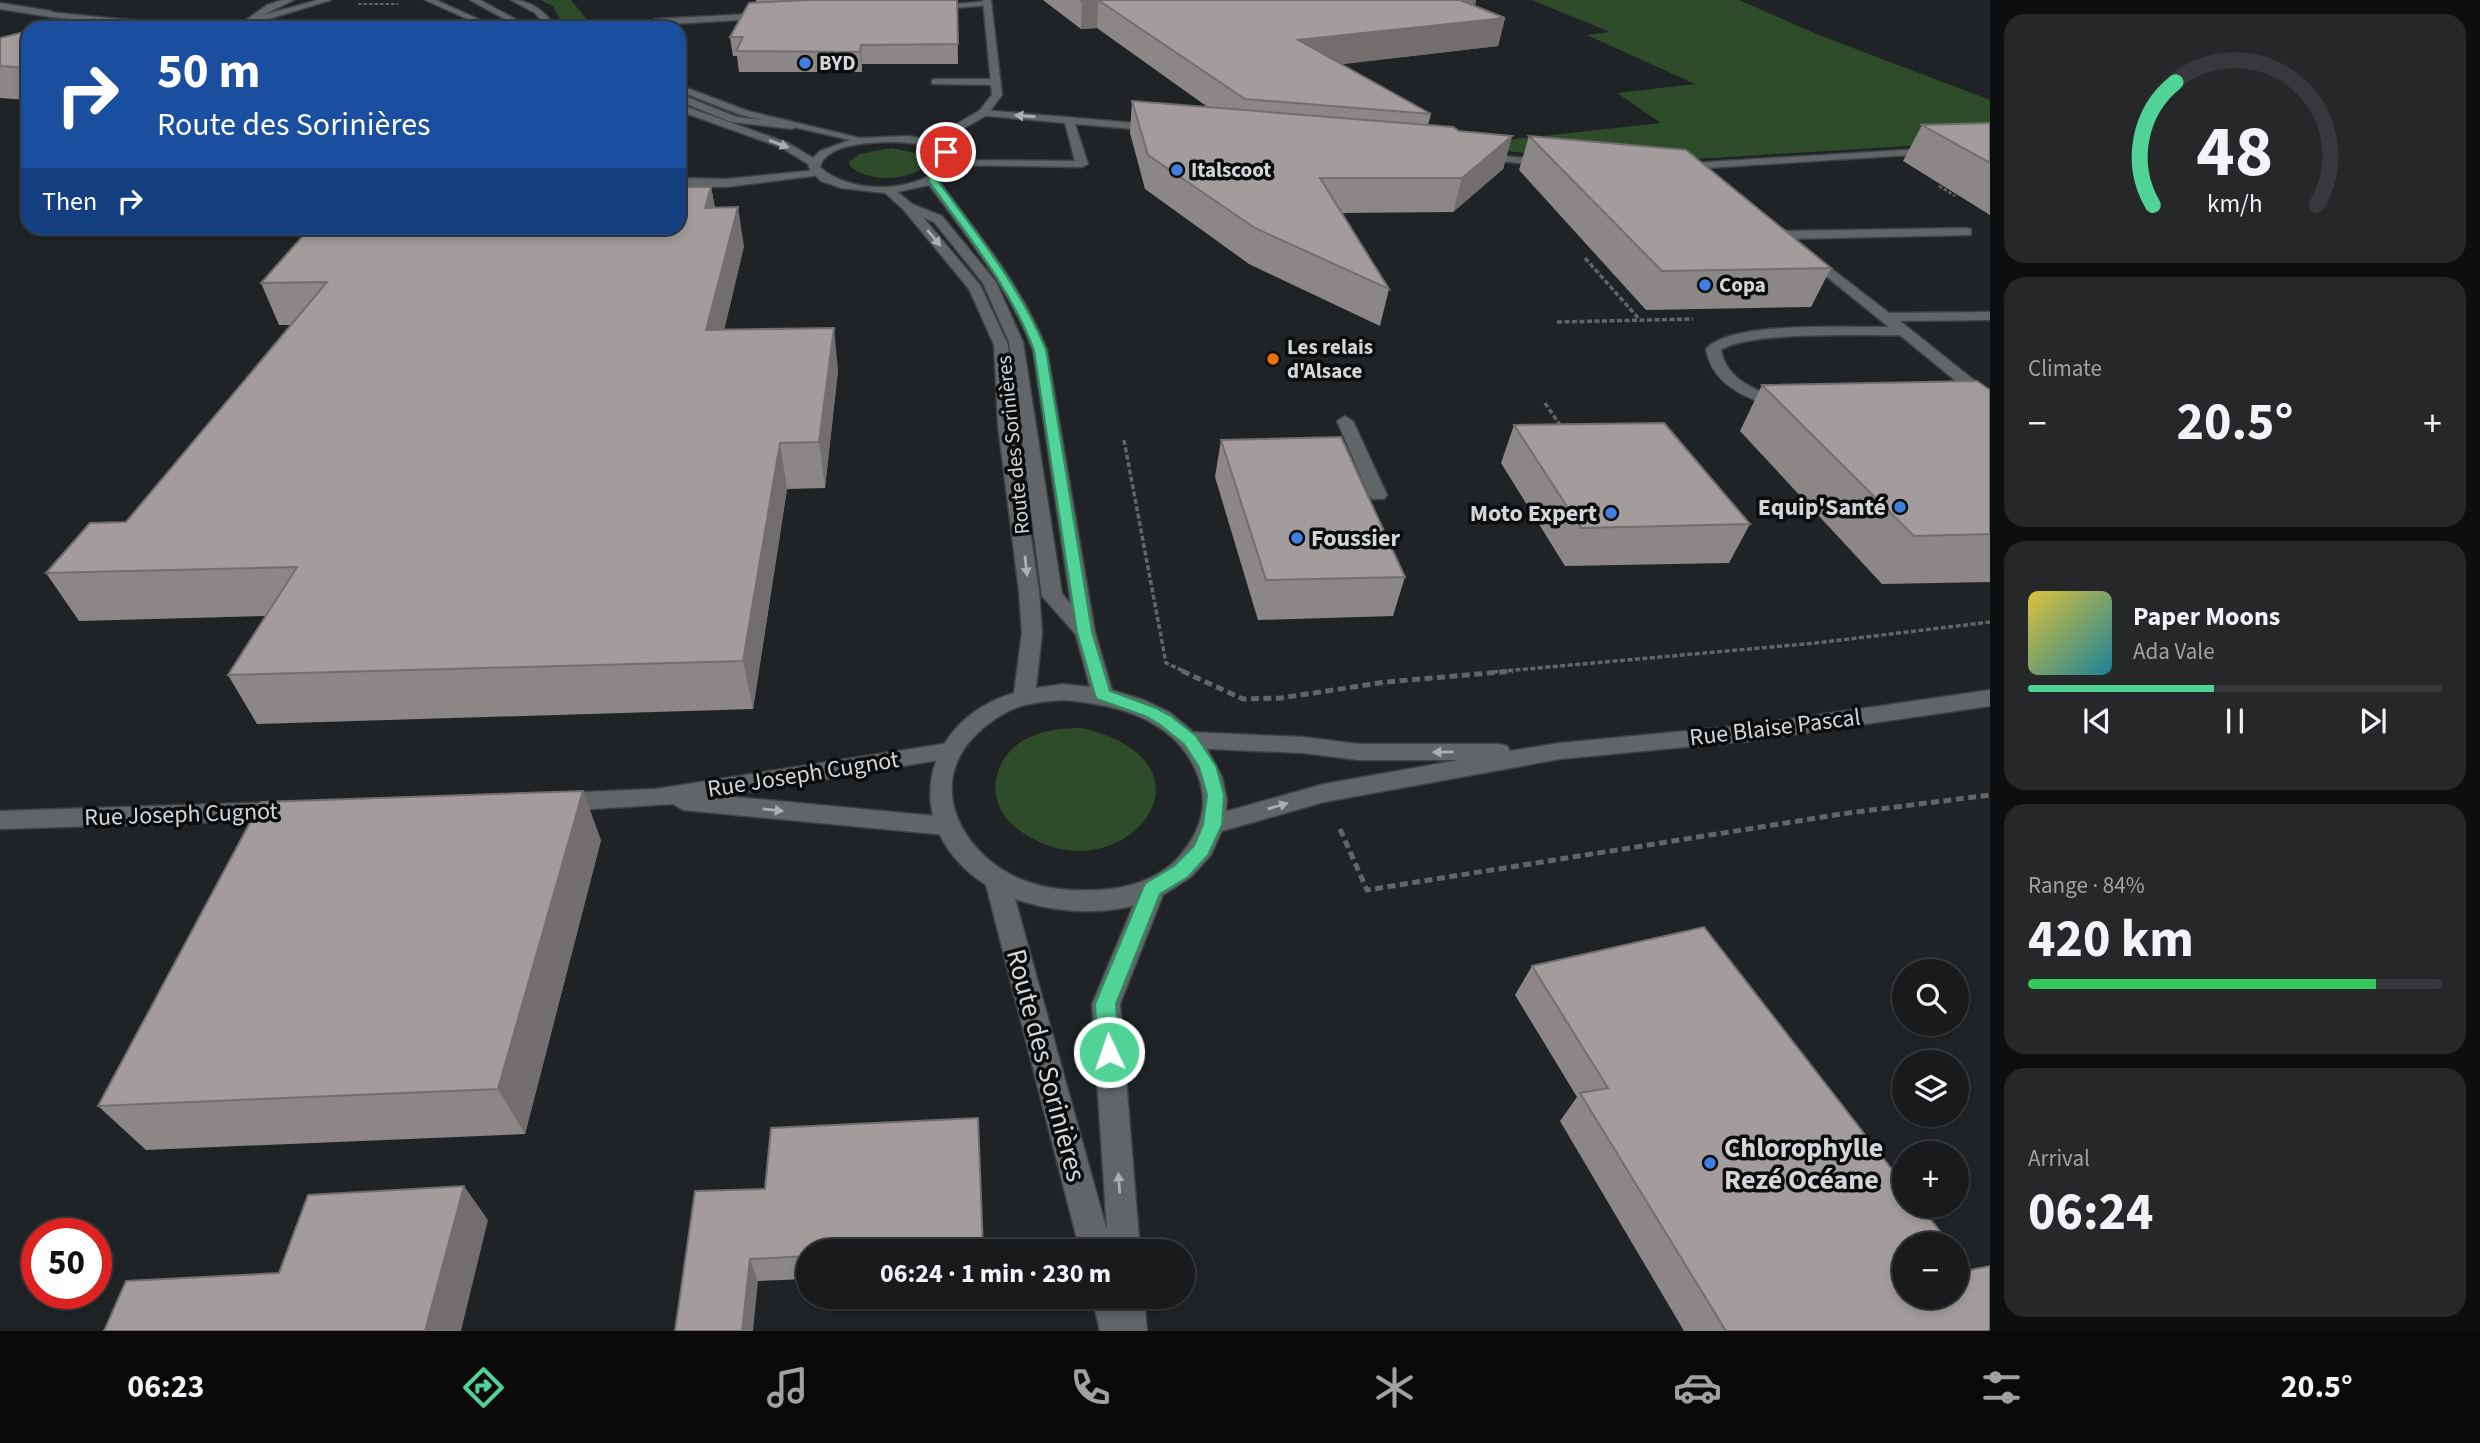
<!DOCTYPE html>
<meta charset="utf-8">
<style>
:root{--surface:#181a1c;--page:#252729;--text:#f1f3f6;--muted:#9fa1a3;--line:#36383b;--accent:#51d397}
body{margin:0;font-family:"Source Sans 3",sans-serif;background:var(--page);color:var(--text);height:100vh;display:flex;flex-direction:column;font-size:26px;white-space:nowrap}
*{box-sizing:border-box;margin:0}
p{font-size:23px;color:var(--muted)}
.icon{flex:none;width:38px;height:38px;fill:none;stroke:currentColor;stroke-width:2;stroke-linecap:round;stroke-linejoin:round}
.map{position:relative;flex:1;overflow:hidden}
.side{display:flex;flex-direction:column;gap:14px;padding:14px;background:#0d0e0f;width:490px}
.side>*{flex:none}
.guide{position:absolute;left:21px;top:21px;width:665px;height:214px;border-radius:21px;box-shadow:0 4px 10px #0003,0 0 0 2px var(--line);background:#1a4fa0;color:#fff;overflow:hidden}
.buttons{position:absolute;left:1892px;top:959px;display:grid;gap:14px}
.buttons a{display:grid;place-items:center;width:77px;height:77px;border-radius:50%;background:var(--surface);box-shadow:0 4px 10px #0003,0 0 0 2px var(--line);font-size:35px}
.speed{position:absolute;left:21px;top:1218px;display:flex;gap:14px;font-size:35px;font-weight:700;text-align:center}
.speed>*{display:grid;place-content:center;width:91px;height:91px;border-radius:50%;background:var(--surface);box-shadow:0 4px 10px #0003,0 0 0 2px var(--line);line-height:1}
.speed .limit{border:10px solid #d22;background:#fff;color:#111}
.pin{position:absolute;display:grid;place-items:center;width:60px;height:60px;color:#fff;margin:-30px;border:4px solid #fff;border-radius:50%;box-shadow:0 2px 7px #0007}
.me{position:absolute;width:77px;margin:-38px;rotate:357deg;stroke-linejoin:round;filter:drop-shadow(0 0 5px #0008)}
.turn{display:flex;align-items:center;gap:24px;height:147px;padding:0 21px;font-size:32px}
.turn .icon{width:91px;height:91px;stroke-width:2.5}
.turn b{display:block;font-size:49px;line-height:60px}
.then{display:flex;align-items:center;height:66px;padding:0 21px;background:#0003;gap:14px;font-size:26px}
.big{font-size:52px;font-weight:700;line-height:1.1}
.side .tile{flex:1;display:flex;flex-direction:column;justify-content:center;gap:10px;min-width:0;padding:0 24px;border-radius:21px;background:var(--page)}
.side .dial{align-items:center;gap:0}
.dial svg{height:182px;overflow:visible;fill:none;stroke:var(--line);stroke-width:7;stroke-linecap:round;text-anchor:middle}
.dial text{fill:var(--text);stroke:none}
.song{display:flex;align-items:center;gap:21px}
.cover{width:84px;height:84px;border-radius:10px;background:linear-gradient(135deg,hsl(50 70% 55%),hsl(190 70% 35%))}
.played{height:7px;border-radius:4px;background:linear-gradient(90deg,var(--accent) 45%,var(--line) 45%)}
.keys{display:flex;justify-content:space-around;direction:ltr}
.heat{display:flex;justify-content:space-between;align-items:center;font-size:38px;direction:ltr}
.charge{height:10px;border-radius:5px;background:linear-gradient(90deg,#34c759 84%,var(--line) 0)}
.trip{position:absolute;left:796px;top:1239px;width:399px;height:70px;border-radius:35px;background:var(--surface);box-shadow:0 4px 10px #0003,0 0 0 2px var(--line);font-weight:700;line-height:70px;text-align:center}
.menu{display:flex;height:112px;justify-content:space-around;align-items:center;background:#0a0a0b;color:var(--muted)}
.menu .icon{width:49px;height:49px}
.menu .on{color:var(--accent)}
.menu b{font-size:32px;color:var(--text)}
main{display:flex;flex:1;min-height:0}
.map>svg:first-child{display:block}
</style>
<main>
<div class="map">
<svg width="1990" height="1331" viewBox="0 0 1990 1331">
<rect width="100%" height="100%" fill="#202325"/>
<!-- green -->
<path fill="#2e4c2a" d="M540,0h31l21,26 -28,1 -11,-21z
M1532,0h207l80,35 171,65v41l-360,22 -178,-17 209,-23 -44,-30 78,-9 -108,-49 23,-3z
M892,148l31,7 4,10c-18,16 -59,18 -77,1l-1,-4 10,-8z
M1082,728c155,36 33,179 -67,99 -35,-29 -20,-78 20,-92 16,-6 31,-7 47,-7z"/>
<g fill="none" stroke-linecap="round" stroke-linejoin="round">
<defs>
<path id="lane" d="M470,0h10l52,28h-11z
M987,1l3,4 -61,5 -4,-3z
M0,3l51,8 4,3 -4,3 -51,-8z
M768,13l3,5 -116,7 -4,-3 4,-3z
M245,24l4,4h-11z
M935,79h61l5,3 -5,3 -64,-1v-4z
M679,94l58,23 55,6 5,3 -5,3 -61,-7 -52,-21z
M983,110l175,15 5,3 -5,3 -83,-7 13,40 -6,3 -135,-2v-4l4,-1 124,1 -10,-38 -86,-8 -1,-2z
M1936,148l4,1v4l-265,17 -6,-3 6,-3z
M1480,154l69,6 6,3 -6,3 -73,-7v-4z
M907,202l35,14 54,66 27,60 39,252 30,33 3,5 -3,5h-14l-36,-41 -33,-254 -26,-59 -49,-61 -31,-13v-6z
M1967,228l4,1v6l-187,4 -6,-4 6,-4z
M1806,249l83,64 101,-1v8l-90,1 90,72v13l-6,-2 -84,-69c-40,1 -151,-4 -179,15 6,33 41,43 70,51l2,3 -2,3c-9,3 -19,-1 -28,-4 -27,-9 -52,-24 -57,-54 25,-29 143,-21 183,-22l-88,-71v-6z
M1345,416l8,5 34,74 -3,4h-12l-3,-4 -32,-74z"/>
<path id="street" d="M282,0h12l-31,15 55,-15h13l-82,25 -7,-2 25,-18z
M983,0h8l11,95 -15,20 -54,31h-8v-4l54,-31 13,-16z
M48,12l134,13 4,3h-29l-106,-11z
M817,170l4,1v4l-95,12 -47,-1v-8l47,1z
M1990,690v16l-241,35 -189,18 -236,43 -112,32 -9,-2 -3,-7 3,-7 121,-34 135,-24h-101l-55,-7 -113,-5 -8,-2 -3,-6 3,-6 8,-2 113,5 55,7h141l8,2 3,5 50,-8 189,-18z
M949,743l8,2 3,6 -3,6 -233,39 222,21 9,2 3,7 -3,7 -9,2 -263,-25 -10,-6 -113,7 -8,-3 -4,-6 4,-6 8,-3 96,-4z
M283,802l8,3 4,6 -4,6 -8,3 -283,9v-18z"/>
<path id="secondary" d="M425,0h11l62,28h-11z
M511,0c21,0 34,12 46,28h-9l-13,-15z
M679,85l69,26 112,27 49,-2 24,5 15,8 9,14 -11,13 -8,4c41,55 84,106 109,170l48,282 17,58 32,10 25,12 21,17 17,20 15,28 5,23 -2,24 -14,31 -20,22 -28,18 -43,109 20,247h-60l-94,-366c-86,-55 -69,-163 28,-192l8,-60 -3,-42 -21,-166 -4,-80 -25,-56 -66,-80 -18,-16 -44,-5 -20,-7 -11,-11 -2,-6 -28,-17 -101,-36v-7l109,39 25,15 7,-7 30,-11 -109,-25 -62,-24zM886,142c22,0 47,0 59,21 -27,31 -95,32 -125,4 7,-23 46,-24 66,-25zM929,185c39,53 80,103 104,165l42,282 15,55 -27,-3 -27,4 6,-55 -3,-42 -25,-166 -6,-80 -28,-60 -69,-82 -14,-11zM1063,700c53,4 114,19 135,76 12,31 1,58 -20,82 -21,22 -52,31 -81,32 -23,1 -47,0 -69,-8 -54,-18 -101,-82 -62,-136 13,-17 34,-33 55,-40 14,-4 28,-5 42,-6zM1015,899c38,13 78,16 118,7l-41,98 15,227z
M1092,1297h52l3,34h-47z"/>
</defs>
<!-- lane casing -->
<use href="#lane" stroke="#3e4143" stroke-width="3"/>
<!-- street casing -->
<use href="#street" stroke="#3e4143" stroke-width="3"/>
<!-- secondary casing -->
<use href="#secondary" stroke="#3e4143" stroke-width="3"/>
<!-- path-far3 -->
<path stroke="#626466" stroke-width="2" stroke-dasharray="3.5 2" stroke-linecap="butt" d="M358,4h40"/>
<!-- path-far2 -->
<path stroke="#626466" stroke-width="2.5" stroke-dasharray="3.5 2" stroke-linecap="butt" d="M1939,186l16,10"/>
<!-- path-far1 -->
<path stroke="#626466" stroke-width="3.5" stroke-dasharray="5 2.5" stroke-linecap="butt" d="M1585,258l55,62
M1557,322l136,-3
M1545,403l17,25
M1124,440l42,223 20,9
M1493,672l323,-29 174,-21"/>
<!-- path -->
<path stroke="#626466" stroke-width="5" stroke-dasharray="8 4.5" stroke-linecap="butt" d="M1182,671l61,28 38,-1 105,-16 127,-11
M1340,829l27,61 481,-77 142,-18"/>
<!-- lane -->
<use href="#lane" fill="#616568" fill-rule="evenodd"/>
<!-- street -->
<use href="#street" fill="#616568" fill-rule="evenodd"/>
<!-- secondary -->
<use href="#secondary" fill="#616568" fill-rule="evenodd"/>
</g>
<!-- wall -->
<path fill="#8b8786" d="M756,0h201l1,64h-96v8h-123l-2,-16h-4l-3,-19 26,-34z
M1043,0h433l-1,6 30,12 -7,28 -157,18 90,50 -3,11 31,6 53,5 -9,33 -50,43 -112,1 48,76 -9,37 -131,-62 -104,-75 -15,-56 2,-32 77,7 -112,-80 -16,1z
M28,31v69l-28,-2v-60z
M1990,123v92l-87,-54 19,-36z
M1529,136l302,132 -20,39 -165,3 -127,-140z
M711,187l4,21 29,38 -20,84 114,40 -13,118 -38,1 -34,220 -496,15 -29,-49 38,-59 -187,5 -33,-48 80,-51 166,-197h-13l-18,-42z
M1762,385l228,5v192l-108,2 -142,-153z
M1514,425l236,99 -21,39 -164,3 -64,-103z
M1221,440l184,137 -12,39 -135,4 -43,-143z
M601,840l-76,294 -379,16 -48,-44z
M1532,966l458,365h-306l-124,-210 17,-24 -62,-102z
M978,1118l5,133h-175v28l-50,2 -83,50 90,-142z"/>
<!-- shaded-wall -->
<path fill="#716e6d" d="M1098,0l-1,28 -16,1 1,-27z
M1458,0h18l-5,22 34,-4 -7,28 -205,24 5,-30z
M861,45l1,19v8l-2,-20z
M1512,136l-9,33 -50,43 9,-34z
M711,187l7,38 -13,-17z
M738,207l6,39 -30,127 -8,-43z
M834,328l4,42 -13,118 -6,-46z
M780,443l7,46 -34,220 -10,-48z
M583,791l18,49 -76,294 -27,-45z
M464,1186l24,34 -27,111h-36z
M750,1259l8,22 -5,50h-11z"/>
<!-- building -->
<path fill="#a29d9c" stroke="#716e6d" stroke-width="2" d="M806,0h151l1,44 -97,1 -1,7 -124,-1 7,-14h-13l19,-34z
M1080,0h380l45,18 -207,22 133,74 -186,-15 -147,-99 -16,2z
M409,22l8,6h-108l13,-2z
M48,26l46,2h-55z
M28,31v37l-28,-2v-28z
M1132,101l321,26 6,4 53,5 -50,42h-142l69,111 -134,-61 -107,-73z
M1990,123v40l-68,-38z
M1529,136l157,14 145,118 -169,3z
M679,187h32l-6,21 33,-1 -32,123 128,-2 -15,114 -39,1 -37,218 -515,14 69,-108 -251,6 44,-50 36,-1 201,-240 -66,1 49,-55h369z
M1977,381l13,9v144l-76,2 -152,-151z
M1664,423l86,101 -169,4 -67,-103z
M1341,437l64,140 -139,3 -45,-140z
M583,791l-85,298 -400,17 163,-304z
M1704,927l200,258v21h16l30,38h-46v53h52v-45l14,18 20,-4v65h-264l-146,-238 28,-5 -76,-122z
M978,1118l5,131 -52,2h-123v5l-58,3 -8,72h-67l20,-140 70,-2 6,-61z
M464,1186l-39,145h-321l22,-50 153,-8 29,-78z"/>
<!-- one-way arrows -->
<defs><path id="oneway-solid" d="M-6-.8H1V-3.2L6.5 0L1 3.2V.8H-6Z" transform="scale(1.75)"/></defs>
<g fill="#acaeb1">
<use href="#oneway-solid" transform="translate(1025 116) rotate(-176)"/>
<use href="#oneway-solid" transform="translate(779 144) rotate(21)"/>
<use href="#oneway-solid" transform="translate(934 238) rotate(50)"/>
<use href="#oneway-solid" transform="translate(1026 566) rotate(84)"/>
<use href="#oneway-solid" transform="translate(1443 752) rotate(179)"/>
<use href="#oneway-solid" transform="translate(1278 806) rotate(-16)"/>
<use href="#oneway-solid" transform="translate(773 810) rotate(6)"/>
<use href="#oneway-solid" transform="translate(1119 1183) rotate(-94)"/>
</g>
<!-- route -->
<path fill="#51d397" stroke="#358962" stroke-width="2" d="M946,150l10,13 -5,8 -14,9c41,55 83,107 109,170l46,282 18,59 46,17 15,8 25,20 20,30 8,29 -2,30 -14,30 -20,22 -28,17 -44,110 3,48 -3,7 -7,3 -8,-3 -3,-7 -3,-48 48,-116 3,-5 28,-17 20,-20 9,-21 4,-30 -8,-28 -15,-23 -25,-20 -14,-8 -48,-17 -2,-4 -18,-63 -43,-282c-24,-64 -67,-115 -106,-170l19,-17 -5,-11z"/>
<!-- markers -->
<g fill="#3f7fe0" stroke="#0b0c0d" stroke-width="2.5">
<circle cx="805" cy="63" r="7"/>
<circle cx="1177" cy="170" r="7"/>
<circle cx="1705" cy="285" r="7"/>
<circle cx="1900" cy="507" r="7"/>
<circle cx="1611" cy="513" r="7"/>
<circle cx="1297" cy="538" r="7"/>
<circle cx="1710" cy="1163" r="7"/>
</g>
<circle fill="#e8710a" stroke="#0b0c0d" stroke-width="2.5" cx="1273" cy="359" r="7"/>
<g text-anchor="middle" stroke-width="7" stroke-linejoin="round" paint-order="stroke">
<!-- far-poi labels -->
<g font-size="21" font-weight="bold" fill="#d4d6d8" stroke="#0b0c0d" text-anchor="start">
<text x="819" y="70">BYD</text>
<text x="1191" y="177">Italscoot</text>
<text x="1719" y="292">Copa</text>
<text x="1287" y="354">Les relais<tspan x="1287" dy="24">d'Alsace</tspan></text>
</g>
<!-- far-street labels -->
<g font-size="21" fill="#d4d6d8" stroke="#0b0c0d">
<text transform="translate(1013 445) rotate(-96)" y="7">Route des Sorinières</text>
</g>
<!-- poi labels -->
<g font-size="24" font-weight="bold" fill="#d4d6d8" stroke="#0b0c0d" text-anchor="end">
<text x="1886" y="515">Equip'Santé</text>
<text x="1597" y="521">Moto Expert</text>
<text x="1311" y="546" text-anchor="start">Foussier</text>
</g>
<!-- street labels -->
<g font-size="24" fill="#d4d6d8" stroke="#0b0c0d">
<text transform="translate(1775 727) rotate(-7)" y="8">Rue Blaise Pascal</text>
<text transform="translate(803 774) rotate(-9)" y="8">Rue Joseph Cugnot</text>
<text transform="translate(181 814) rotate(-2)" y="8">Rue Joseph Cugnot</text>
</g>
<!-- near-street labels -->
<g font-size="28" fill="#d4d6d8" stroke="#0b0c0d">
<text transform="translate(1047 1065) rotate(75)" y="10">Route des Sorinières</text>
</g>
<!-- near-poi labels -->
<g font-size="28" font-weight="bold" fill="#d4d6d8" stroke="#0b0c0d" text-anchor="start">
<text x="1724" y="1157">Chlorophylle<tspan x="1724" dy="32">Rezé Océane</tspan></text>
</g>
</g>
</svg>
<div class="buttons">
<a><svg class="icon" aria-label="search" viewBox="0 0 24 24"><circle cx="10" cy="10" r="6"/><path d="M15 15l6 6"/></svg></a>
<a><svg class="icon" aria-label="layers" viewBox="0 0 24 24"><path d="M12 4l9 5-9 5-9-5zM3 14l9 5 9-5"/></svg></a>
<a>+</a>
<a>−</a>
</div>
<div class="speed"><div class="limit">50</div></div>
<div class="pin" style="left:946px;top:152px;background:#d93025"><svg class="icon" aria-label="arrive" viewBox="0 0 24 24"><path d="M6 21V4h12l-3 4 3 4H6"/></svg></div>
<svg class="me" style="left:1109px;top:1052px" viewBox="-20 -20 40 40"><circle r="17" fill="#51d397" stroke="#fff" stroke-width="3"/><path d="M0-11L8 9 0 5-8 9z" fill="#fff"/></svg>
<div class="trip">06:24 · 1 min · 230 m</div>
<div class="guide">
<div class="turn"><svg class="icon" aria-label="right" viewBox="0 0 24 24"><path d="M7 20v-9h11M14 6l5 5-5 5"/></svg><div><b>50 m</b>Route des Sorinières</div></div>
<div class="then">Then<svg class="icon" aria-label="right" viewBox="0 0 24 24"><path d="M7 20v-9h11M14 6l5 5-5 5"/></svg></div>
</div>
</div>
<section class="side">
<div class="tile dial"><svg viewBox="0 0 100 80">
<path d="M14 69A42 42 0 1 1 86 69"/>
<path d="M14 69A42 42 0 0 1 24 15" stroke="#51d397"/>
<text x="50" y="56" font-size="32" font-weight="700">48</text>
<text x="50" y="72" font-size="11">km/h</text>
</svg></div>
<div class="tile"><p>Climate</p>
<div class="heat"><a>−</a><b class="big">20.5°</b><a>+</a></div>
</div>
<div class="tile">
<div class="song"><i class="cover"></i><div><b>Paper Moons</b><p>Ada Vale</p></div></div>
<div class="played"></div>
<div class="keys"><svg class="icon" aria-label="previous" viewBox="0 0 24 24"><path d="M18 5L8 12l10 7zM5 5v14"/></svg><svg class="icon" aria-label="pause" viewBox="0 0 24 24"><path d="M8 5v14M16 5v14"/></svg><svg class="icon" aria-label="next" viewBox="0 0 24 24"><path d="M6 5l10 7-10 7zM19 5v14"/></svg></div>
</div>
<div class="tile"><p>Range · 84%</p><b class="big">420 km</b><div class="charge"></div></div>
<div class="tile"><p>Arrival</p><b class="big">06:24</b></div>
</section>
</main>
<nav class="menu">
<b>06:23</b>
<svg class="icon on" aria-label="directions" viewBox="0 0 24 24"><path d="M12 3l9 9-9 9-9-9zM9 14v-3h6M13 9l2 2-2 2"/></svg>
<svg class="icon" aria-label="music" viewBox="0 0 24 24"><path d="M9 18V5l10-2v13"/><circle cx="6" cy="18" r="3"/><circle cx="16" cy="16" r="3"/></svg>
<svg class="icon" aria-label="phone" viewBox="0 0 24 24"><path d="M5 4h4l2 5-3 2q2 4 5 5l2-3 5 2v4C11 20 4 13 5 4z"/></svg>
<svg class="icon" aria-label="climate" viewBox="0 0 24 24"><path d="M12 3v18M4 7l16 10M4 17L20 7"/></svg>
<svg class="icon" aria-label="car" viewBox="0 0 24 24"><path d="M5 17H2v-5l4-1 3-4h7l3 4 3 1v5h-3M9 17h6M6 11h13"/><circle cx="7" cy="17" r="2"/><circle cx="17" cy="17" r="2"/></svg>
<svg class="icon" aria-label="filters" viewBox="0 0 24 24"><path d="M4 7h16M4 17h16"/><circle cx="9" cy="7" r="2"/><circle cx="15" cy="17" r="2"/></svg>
<b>20.5°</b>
</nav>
